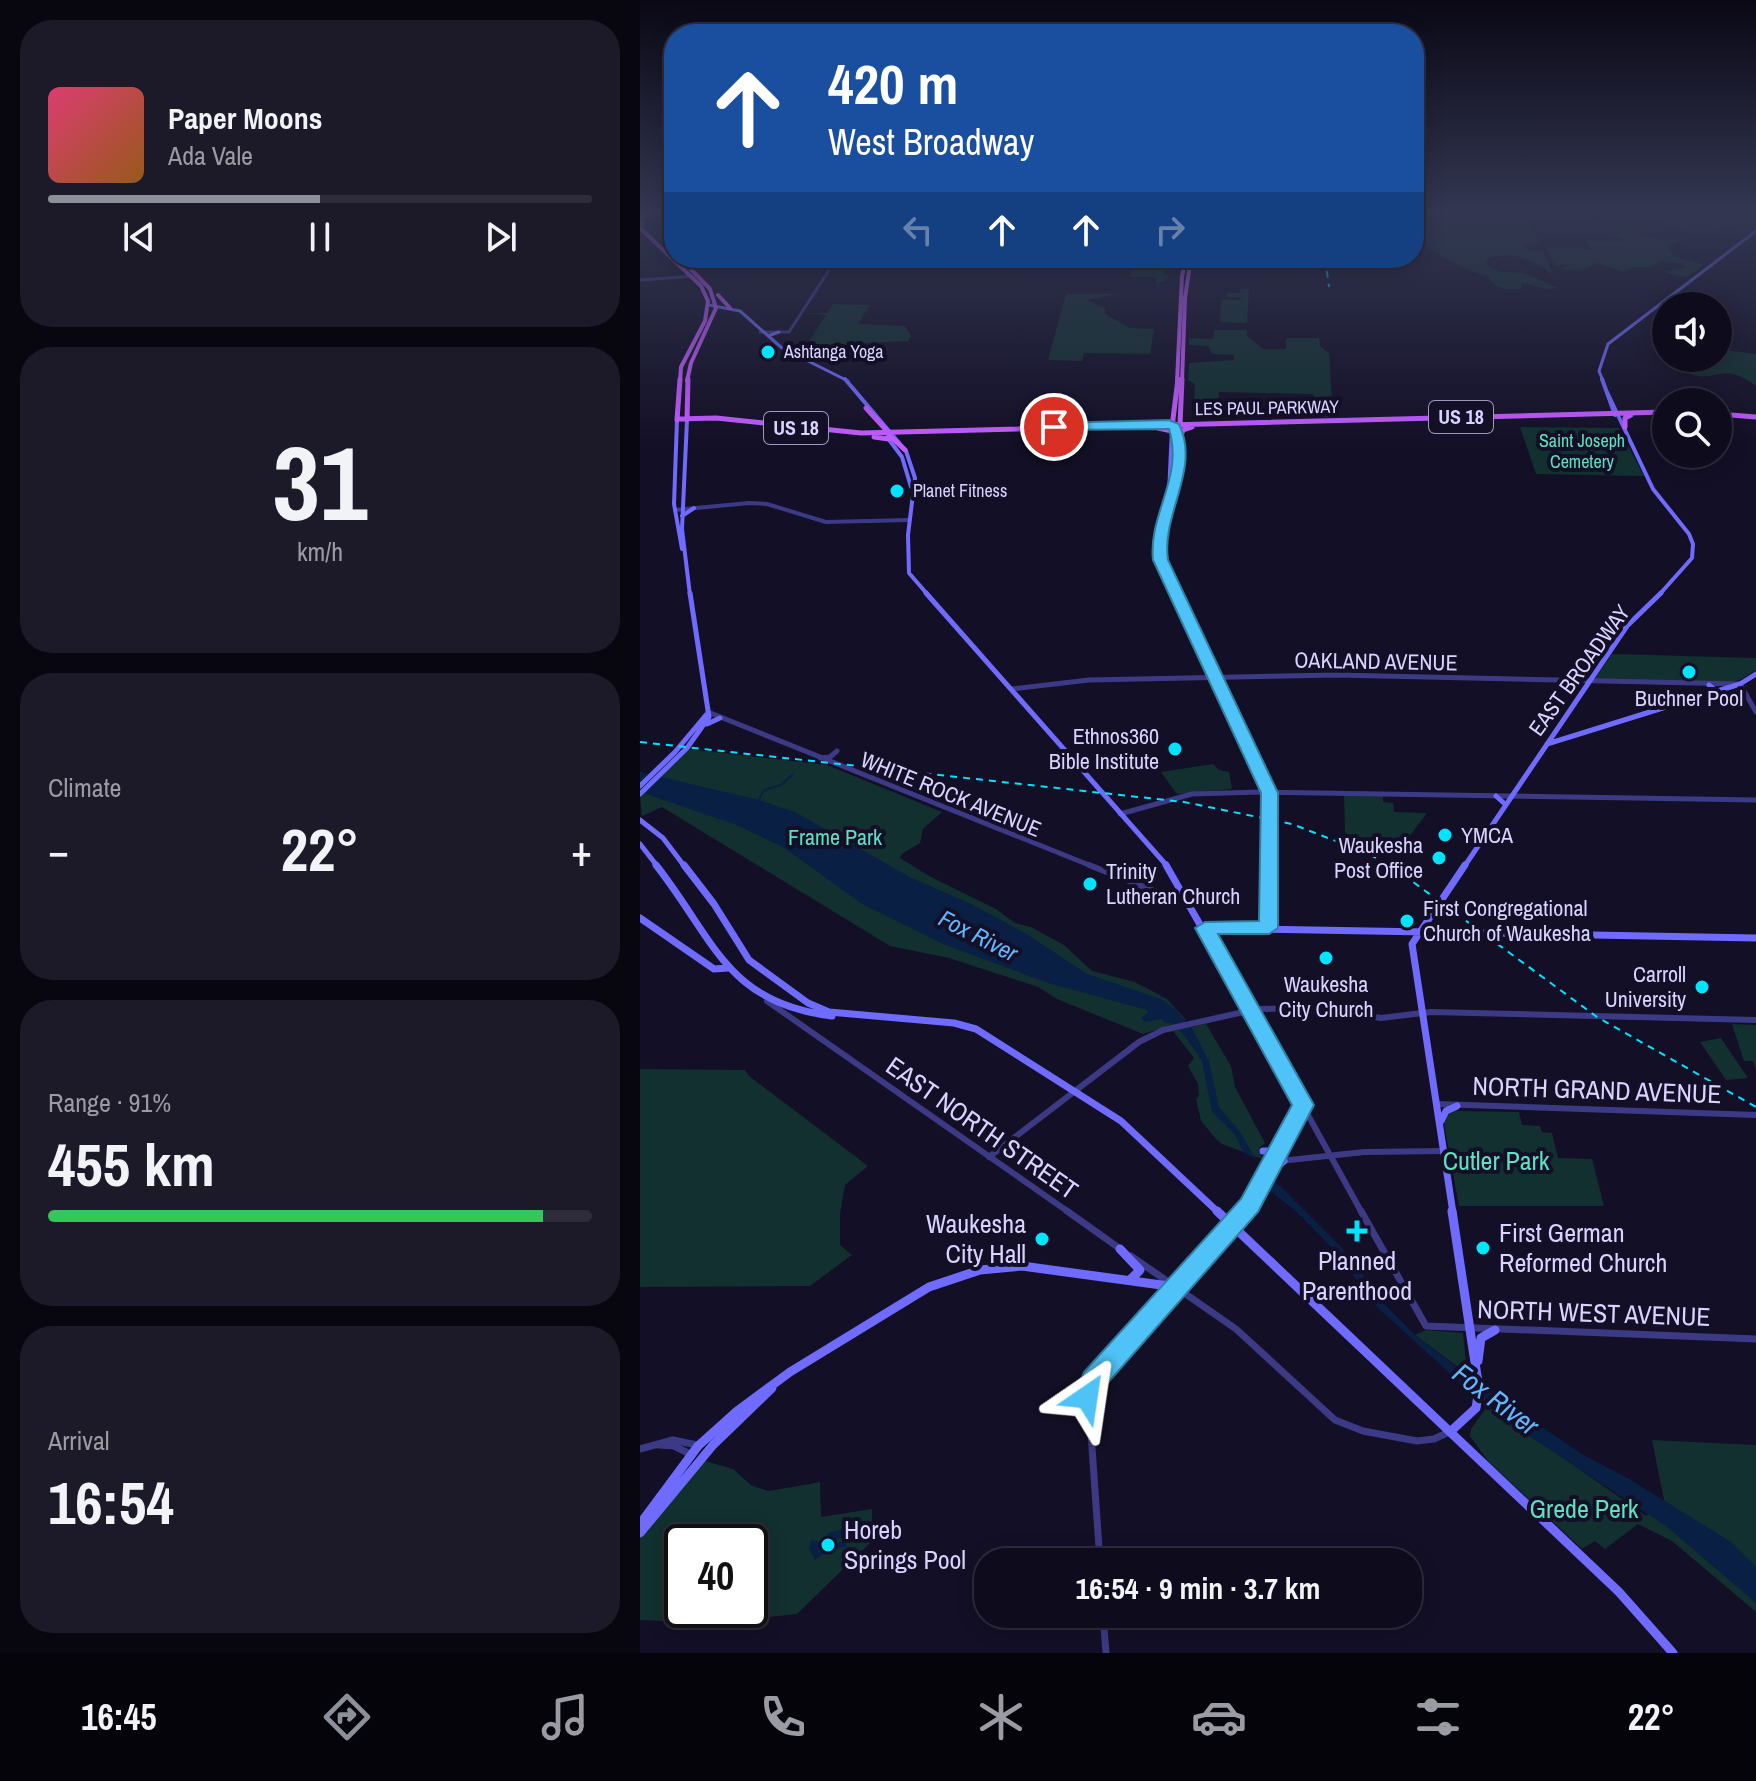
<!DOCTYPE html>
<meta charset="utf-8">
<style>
:root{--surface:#0e0b1c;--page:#1c1929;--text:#f1f3f6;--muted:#9b9ba3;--line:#2e2b3b;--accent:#8c9099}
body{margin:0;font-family:"Archivo Narrow",sans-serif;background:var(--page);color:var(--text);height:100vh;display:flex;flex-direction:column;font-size:30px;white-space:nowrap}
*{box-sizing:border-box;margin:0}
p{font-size:26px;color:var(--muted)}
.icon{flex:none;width:44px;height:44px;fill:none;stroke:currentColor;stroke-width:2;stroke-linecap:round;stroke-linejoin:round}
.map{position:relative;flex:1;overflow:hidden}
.drawer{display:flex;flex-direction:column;gap:20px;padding:20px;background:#08060f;width:640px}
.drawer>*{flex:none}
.hud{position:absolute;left:24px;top:24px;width:760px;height:244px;border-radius:32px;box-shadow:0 4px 20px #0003,0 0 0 2px var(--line);background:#1a4fa0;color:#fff;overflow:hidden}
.fabs{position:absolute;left:1012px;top:292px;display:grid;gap:16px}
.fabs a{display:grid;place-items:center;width:80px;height:80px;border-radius:50%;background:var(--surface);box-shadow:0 4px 20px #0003,0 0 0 2px var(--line);font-size:40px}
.speed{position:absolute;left:24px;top:1524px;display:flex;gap:16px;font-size:40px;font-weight:700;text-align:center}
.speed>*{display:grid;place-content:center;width:104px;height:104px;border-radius:50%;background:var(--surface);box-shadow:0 4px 20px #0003,0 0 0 2px var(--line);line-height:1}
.speed .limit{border:4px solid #111;border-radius:12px;background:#fff;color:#111}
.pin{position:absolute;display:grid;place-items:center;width:68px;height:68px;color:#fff;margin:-34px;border:4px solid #fff;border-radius:50%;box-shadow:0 2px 8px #0007}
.me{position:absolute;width:88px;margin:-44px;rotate:32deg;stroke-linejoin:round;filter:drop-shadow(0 0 6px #0008)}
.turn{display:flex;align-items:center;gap:28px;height:168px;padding:0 32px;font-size:36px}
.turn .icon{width:104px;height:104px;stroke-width:2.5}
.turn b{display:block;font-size:56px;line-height:68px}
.lanes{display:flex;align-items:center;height:76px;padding:0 32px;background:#0003;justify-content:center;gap:40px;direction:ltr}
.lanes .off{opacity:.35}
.big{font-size:60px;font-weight:800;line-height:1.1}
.drawer .tile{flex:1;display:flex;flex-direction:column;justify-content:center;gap:12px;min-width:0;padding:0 28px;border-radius:32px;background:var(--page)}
.drawer .dial{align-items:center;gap:0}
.dial b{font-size:104px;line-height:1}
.song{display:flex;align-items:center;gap:24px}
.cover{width:96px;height:96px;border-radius:12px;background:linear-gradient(135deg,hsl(340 70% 55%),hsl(30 70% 35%))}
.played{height:8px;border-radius:4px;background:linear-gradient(90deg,var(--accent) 50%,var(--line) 50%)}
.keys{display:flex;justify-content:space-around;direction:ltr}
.heat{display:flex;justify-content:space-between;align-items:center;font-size:44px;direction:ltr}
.charge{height:12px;border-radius:6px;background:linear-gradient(90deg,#34c759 91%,var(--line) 0)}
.trip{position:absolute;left:334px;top:1548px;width:448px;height:80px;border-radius:32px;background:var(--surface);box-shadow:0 4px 20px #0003,0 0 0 2px var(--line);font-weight:800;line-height:80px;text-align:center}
.tab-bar{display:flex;height:128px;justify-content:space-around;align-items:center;background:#06040b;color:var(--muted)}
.tab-bar .icon{width:56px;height:56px}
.tab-bar .on{color:var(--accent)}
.tab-bar b{font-size:36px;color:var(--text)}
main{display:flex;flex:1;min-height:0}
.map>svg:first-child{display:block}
</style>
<main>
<section class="drawer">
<div class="tile">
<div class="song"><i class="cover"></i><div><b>Paper Moons</b><p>Ada Vale</p></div></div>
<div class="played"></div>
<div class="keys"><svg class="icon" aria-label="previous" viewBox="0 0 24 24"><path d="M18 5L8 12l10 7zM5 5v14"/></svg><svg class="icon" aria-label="pause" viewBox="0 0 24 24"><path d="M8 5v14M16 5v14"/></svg><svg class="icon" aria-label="next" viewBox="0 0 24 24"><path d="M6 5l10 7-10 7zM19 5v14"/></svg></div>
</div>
<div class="tile dial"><b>31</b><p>km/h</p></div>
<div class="tile"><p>Climate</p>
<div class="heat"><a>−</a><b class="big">22°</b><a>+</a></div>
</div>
<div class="tile"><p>Range · 91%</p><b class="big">455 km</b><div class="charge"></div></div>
<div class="tile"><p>Arrival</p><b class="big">16:54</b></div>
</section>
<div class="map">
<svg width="1116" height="1653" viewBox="0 0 1116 1653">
<rect width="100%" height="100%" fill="#130f26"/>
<!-- green -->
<path fill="#12302f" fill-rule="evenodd" d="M774,212l76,3 7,7 30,-2 13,24 -15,1 3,6h15l10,24c-18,-14 -42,-25 -65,-17l-2,6 13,8 25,1 34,15 -13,1 -24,-7 1,7c-14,1 -28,1 -35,-14l-18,-4 -55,-31z
M1059,212h35l22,6v7c-29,-5 -32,7 -54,8 -15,0 -28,-7 -43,-11l5,-4 40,-1z
M956,223l30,4 32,13 26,-1 -17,6 6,11 31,9 -18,12 -22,-5 22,-4 -2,-4 -22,-3 -11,6h-18l-9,5 -26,-9 -17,7 -20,-1 10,-5 -16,2 -9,-18 46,1 -6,-8h43l-23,-8h31l-46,-1 -1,-7z
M470,258h66v3l-29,-1v4h15l1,9 7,5 -14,6v-7h-26v-9h-22z
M601,289h8l-2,34 -27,-1 1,-22h19l1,-3h-14v-4h13z
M426,294h51l-30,6 18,8v6l25,14 24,1 -4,25 -66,-1 -2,8 -34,-1z
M193,304l37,1 -12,19 47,2 6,9 -3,6 -46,2 -2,4 -54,-1 20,-31 -22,-2h23z
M574,330h33v6l16,13h23v-11h33l1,8 9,7 4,64h-13l-7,-23 -94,-2 -1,13h-24l1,-21 -7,-4 1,-17 45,-3v-5l-22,-1 -4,-8 -19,-1v-7l24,1z
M1078,349l38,5v32c-35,-27 -41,-1 -68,-13 -6,-3 -10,-8 -16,-11l13,-4h33z
M880,427l99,1 25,48 -108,-2z
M972,654l144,4v12l-16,10 -14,3 -132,-3z
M47,749l140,16 115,47 -19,17 -3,14 -18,11 -2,4 31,19 65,32 19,14 16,4 33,18 28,26 43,11 32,17 19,21 -43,14 -86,-35 -19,-12 -89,-29 -59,-12 -228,-139 -20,9 -2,-19z
M573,764l6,6 10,2 3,17 -55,5 -16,-22z
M704,794l39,1v7l10,1 1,9 33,1 -30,40 -52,-20z
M566,1024l25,42 4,21 30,56 -6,5 3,11 -40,-15 -6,-5 -15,-18 -5,-22 3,-3 -1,-12 -10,-18 6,-8 -21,-27z
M1092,1024l24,1v45l-3,-9h-9z
M1081,1038l27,40 -22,2 -26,-38z
M0,1069l105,1 4,6 119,90 -23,19 -5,29v31l12,10 -42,31 -170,1z
M814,1111l65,1 3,13 18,1 2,6 10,1 6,25 34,1 12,47h-145l-16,-88z
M786,1330l37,3 4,41 -52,-39z
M848,1405l158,111 18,-16 -12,-60 104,5v167l-84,-71 -34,-17 -33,25 -10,-8 -13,8 -94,-88 -18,-25 1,-7z
M62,1460l31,9 19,17 17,5 51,-9 1,35 51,-8v32l-75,73 -86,9 -71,-3v-83zM42,1542h68v68h-68z"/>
<!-- water -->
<path fill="#0a1f44" d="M0,772l119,28 36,12 115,65 61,27 54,29 62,41 74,25 12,8 19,21 17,33 10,46 22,26 14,25 -11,-5 -9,-18 -23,-23 -10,-51 -18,-26 -13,-12h-6l-3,-4 -17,3 -4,-4 7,-5 -1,-3 -99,-27 -105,-39 -81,-40 -79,-57 -49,-23 -94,-32z
M632,1178l68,68 15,16 21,34 39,39 50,39 115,79 51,27 100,62 25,25v36l-90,-77 -137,-90 -75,-59 -75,-68 -46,-60 -36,-37 -31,-24z
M207,1528l2,8 -13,3 1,4 9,-2v6l-17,3 -14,10 -6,-11 2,-9 15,3 2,-10z"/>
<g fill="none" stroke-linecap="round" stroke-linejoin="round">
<!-- stream -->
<path stroke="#0a1f44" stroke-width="2" d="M117,803l7,-13 17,-5 11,-10"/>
<!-- tertiary-far4 -->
<path stroke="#3d3a85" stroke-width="3" d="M0,217l18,-5
M0,280l55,-4
M120,332h29l48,-74"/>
<!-- tertiary-far3 -->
<path stroke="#3d3a85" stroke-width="4" d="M35,510l74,-7 18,1 59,18 83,-2"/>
<!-- tertiary-far2 -->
<path stroke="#3d3a85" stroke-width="5" d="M372,689l77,-9 248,-5 403,9 16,28
M68,712l386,155
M180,758l10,-1 7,-6
M480,814l72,-20 69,-2 495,8"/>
<!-- tertiary-far1 -->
<path stroke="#3d3a85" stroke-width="6" d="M449,865l75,30 19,-1
M127,1001l303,212
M797,1104l319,11
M663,1106l59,107
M349,1157l150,-115 24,-12 94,-21 66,-1 58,10 50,-6 325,8
M631,1162l93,-10 80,-1"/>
<!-- tertiary -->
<path stroke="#3d3a85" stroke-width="7" d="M427,1211l52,37
M721,1211l65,115 330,13
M491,1256l105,73 99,91 28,11 54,10 17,-2 15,-7
M19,1445l15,1 16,8
M0,1449l33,-9 24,5
M460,1562l-12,-172 87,-102
M463,1614l3,39"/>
<!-- secondary-far4 -->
<path stroke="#6f6bff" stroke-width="3" d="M69,305l31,6 42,37 66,33
M128,336l11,-4
M963,381l-4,-10 9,-27 148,-113"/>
<!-- secondary-far3 -->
<path stroke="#6f6bff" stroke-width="4" d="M205,379l61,72 9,27 -7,57 1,38 19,22
M962,379l13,36
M966,390l47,99 36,45 4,10 -1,14 -33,37
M37,420l-3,84 8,45
M47,420l-5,109 8,66
M532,429l-3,64 -10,46 1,18 17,38
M247,437l15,20 9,30
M528,514l8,-24 4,-63
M42,516l12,-8"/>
<!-- secondary-far2 -->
<path stroke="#6f6bff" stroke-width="5" d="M286,593l242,274
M537,593l92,200v74
M1069,685l8,7
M67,724l13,-6
M907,744l193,-60 16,-10
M0,786l35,-34 31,-37
M0,794l47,-46 22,-31 -19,-124
M856,796l10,9
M0,820l23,18 22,29
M0,844l18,23
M824,867l163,-241 34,-33"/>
<!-- secondary-far1 -->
<path stroke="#6f6bff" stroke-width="7" d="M16,865c59,75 70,138 176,151
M44,865l30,39 35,56 59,43 21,9 125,11 22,6 145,92 98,92
M526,865l137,240 -53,99 -8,9
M629,865v63
M0,918l74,51 14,-1
M565,928l551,10
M801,1121l5,-10 11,-5
M623,1151h14
M630,1174l14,-13
M813,1213l-41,-269 53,-79"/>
<!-- secondary -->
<path stroke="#6f6bff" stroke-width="9" d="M577,1211l402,381 54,61
M480,1249l20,21 -10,10
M838,1361l3,-23 14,-8
M810,1432l26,-24 3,-19 -27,-178
M0,1524l58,-78 39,-35 53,-39 139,-85 51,-17 42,-4 154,21 67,-76
M0,1533l73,-88 59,-57"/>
<!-- primary-far1 -->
<path stroke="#c25bff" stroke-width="4" d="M2,224l-2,-6 4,-2
M0,228l61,58 7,15 -3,20 -24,46 -1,14
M40,258l30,31 6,19 -25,55 -4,18
M78,295l12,13
M537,381l5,-105 4,-18
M542,381l3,-83 6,-40"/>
<!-- primary -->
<path stroke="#c25bff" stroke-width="5" d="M226,408l23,25
M1078,414l38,3
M37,419l39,-1 145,15 805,-21
M37,420l3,-41
M47,420l1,-41
M540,425l2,-46
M532,427l6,-48
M985,427v-9l6,-3
M518,428l14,3
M249,435l16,15
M234,437l15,2
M539,441l4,-11 9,-3"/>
<!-- rail -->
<path stroke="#00e5ff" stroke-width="2" stroke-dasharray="7 6" stroke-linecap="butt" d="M685,258l4,29
M0,742l544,60 108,22 77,30 25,14 203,149 159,90"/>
</g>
<!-- sky -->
<linearGradient id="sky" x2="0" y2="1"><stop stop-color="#0a0815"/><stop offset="0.48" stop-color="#333752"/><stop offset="1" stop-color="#333752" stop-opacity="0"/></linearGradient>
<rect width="1116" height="443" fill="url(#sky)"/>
<!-- route -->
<path fill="#4fc3f7" stroke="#337fa1" stroke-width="2" d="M529,420l10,4c22,45 -18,90 -11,136l110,233v135l-9,6h-51l96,171 -56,107 -153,174 -8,19 -10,3 -9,-3 -4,-8 10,-25 157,-173 51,-94 -97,-177 10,-6 54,-1 2,-128 -108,-233c-5,-46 31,-82 16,-131l-115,1 -6,-3 6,-4z"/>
<!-- markers -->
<g fill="#00e5ff" stroke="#130f26" stroke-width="3">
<circle cx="128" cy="352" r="8"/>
<circle cx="257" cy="491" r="8"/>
<circle cx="1049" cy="672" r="8"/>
<circle cx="535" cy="749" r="8"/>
<circle cx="805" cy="835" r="8"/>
<circle cx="799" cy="858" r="8"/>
<circle cx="450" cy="884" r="8"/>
<circle cx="767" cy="921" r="8"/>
<circle cx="686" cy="958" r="8"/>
<circle cx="1062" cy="987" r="8"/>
<path d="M713 1219h8v8h8v8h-8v8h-8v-8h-8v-8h8z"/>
<circle cx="402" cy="1239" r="8"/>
<circle cx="843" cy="1248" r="8"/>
<circle cx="188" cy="1545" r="8"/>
</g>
<g text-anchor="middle" stroke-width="8" stroke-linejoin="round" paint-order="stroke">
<!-- far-poi labels -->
<g font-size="18" fill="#d9d4ff" stroke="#130f26" text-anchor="start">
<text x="144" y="358">Ashtanga Yoga</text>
<text x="273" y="497">Planet Fitness</text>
</g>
<!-- far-street labels -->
<g font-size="18" fill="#d9d4ff" stroke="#130f26">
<text transform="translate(627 408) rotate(-1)" y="6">LES PAUL PARKWAY</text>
</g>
<!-- far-park labels -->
<g font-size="18" fill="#5fe0c0" stroke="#130f26">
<text x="942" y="447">Saint Joseph<tspan x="942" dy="21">Cemetery</tspan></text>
</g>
<!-- shield labels -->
<g fill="#130f26" stroke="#9e99be" stroke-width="2">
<rect x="789" y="401" width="64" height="32" rx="6"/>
<rect x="124" y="412" width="64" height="32" rx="6"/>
</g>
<g font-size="20" font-weight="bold" fill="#d9d4ff">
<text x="821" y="424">US 18</text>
<text x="156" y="435">US 18</text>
</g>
<!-- street labels -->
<g font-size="22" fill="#d9d4ff" stroke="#130f26">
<text transform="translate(736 661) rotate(1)" y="8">OAKLAND AVENUE</text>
<text transform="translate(939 670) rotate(-54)" y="8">EAST BROADWAY</text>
<text transform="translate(311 794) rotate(22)" y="8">WHITE ROCK AVENUE</text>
</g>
<!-- poi labels -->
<g font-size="22" fill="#d9d4ff" stroke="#130f26" text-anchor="end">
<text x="1049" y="706" text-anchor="middle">Buchner Pool</text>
<text x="519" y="744">Ethnos360<tspan x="519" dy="25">Bible Institute</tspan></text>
<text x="821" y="843" text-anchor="start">YMCA</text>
<text x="783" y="853">Waukesha<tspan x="783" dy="25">Post Office</tspan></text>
<text x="466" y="879" text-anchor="start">Trinity<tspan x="466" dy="25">Lutheran Church</tspan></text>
<text x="783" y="916" text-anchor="start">First Congregational<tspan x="783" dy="25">Church of Waukesha</tspan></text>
<text x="1046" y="982">Carroll<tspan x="1046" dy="25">University</tspan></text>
<text x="686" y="992" text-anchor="middle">Waukesha<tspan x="686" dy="25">City Church</tspan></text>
</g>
<!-- park labels -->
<g font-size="22" fill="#5fe0c0" stroke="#130f26">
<text x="195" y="845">Frame Park</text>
</g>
<!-- water labels -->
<g font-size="24" font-style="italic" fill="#62b6ff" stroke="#130f26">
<text transform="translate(338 936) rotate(27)" y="8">Fox River</text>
</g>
<!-- near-street labels -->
<g font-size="26" fill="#d9d4ff" stroke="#130f26">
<text transform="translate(957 1090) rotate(2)" y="9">NORTH GRAND AVENUE</text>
<text transform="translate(342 1128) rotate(35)" y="9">EAST NORTH STREET</text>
<text transform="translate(954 1313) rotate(2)" y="9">NORTH WEST AVENUE</text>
</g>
<!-- near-park labels -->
<g font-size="26" fill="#5fe0c0" stroke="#130f26">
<text x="856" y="1170">Cutler Park</text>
<text x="944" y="1518">Grede Perk</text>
</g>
<!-- near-poi labels -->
<g font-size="26" fill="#d9d4ff" stroke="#130f26" text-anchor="start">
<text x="386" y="1233" text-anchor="end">Waukesha<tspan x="386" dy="30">City Hall</tspan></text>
<text x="859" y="1242">First German<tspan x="859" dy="30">Reformed Church</tspan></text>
<text x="717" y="1270" text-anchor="middle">Planned<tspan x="717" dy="30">Parenthood</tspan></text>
<text x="204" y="1539">Horeb<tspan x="204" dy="30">Springs Pool</tspan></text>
</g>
<!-- near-water labels -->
<g font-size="28" font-style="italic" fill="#62b6ff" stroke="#130f26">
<text transform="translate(856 1399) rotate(37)" y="10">Fox River</text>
</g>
</g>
</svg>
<div class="fabs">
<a><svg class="icon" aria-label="sound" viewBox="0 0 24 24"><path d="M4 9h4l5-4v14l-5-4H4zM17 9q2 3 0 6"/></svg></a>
<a><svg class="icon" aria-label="search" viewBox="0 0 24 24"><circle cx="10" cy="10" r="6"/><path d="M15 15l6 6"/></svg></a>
</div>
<div class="speed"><div class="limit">40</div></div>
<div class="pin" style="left:414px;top:427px;background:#d93025"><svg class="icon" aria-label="arrive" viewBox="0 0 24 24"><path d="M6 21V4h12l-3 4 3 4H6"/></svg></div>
<svg class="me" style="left:447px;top:1397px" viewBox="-20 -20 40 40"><path d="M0-17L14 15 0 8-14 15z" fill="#4fc3f7" stroke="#fff" stroke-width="4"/></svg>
<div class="trip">16:54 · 9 min · 3.7 km</div>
<div class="hud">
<div class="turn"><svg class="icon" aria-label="ahead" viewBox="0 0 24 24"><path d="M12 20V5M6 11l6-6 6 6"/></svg><div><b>420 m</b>West Broadway</div></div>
<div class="lanes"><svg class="icon off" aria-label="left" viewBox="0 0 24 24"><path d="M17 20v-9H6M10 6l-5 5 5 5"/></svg><svg class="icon" aria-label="ahead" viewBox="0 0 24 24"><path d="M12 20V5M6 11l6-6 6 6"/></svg><svg class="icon" aria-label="ahead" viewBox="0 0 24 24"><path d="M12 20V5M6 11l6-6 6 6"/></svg><svg class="icon off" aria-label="right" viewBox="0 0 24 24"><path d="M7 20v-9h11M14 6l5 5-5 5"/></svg></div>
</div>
</div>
</main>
<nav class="tab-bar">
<b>16:45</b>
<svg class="icon on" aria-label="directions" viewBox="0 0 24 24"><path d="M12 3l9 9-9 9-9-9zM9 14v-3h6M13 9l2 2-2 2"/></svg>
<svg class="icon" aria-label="music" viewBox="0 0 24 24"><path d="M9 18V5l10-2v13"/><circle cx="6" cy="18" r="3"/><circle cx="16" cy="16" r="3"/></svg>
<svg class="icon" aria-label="phone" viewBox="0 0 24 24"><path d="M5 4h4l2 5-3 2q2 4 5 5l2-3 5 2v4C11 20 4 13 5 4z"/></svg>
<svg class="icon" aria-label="climate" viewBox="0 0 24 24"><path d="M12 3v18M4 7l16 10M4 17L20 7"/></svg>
<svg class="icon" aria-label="car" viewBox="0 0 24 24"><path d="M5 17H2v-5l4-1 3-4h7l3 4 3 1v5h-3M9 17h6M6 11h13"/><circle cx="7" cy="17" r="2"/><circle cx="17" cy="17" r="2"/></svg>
<svg class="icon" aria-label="filters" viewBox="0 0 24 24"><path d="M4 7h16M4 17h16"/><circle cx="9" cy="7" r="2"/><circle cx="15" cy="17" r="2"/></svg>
<b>22°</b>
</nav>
